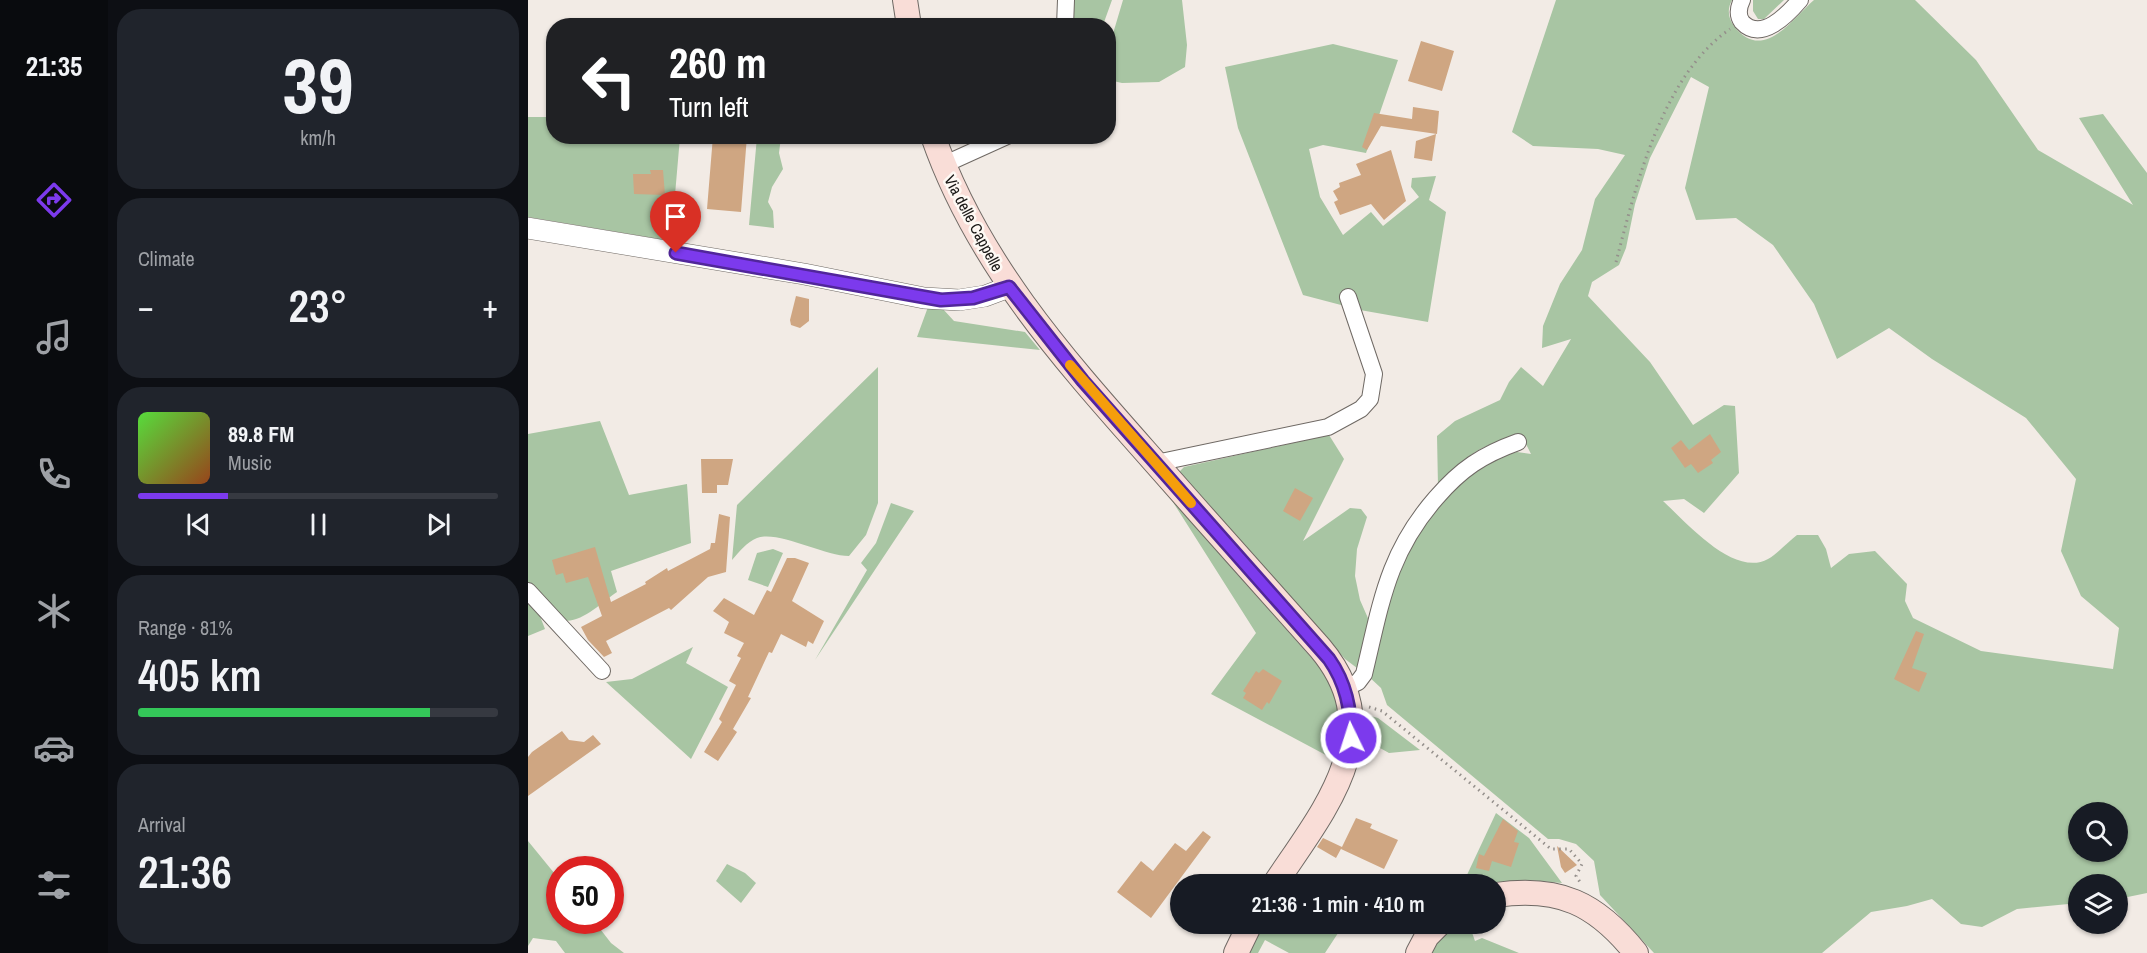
<!DOCTYPE html>
<meta charset="utf-8">
<style>
:root{--surface:#171b24;--page:#20242c;--text:#f1f3f6;--muted:#9ea1a6;--line:#363941;--accent:#7c3aed}
body{margin:0;font-family:"Archivo Narrow",sans-serif;background:var(--page);color:var(--text);height:100vh;display:flex;flex-direction:column;font-size:22px;white-space:nowrap}
*{box-sizing:border-box;margin:0}
p{font-size:20px;color:var(--muted)}
.icon{flex:none;width:33px;height:33px;fill:none;stroke:currentColor;stroke-width:2;stroke-linecap:round;stroke-linejoin:round}
.map{position:relative;flex:1;overflow:hidden}
.drawer{display:flex;flex-direction:column;gap:9px;padding:9px;background:#0d0f14;width:420px}
.drawer>*{flex:none}
.banner{position:absolute;left:18px;top:18px;width:570px;height:126px;border-radius:24px;box-shadow:0 2px 4px #0004;background:#202124;color:#fff;overflow:hidden}
.controls{position:absolute;left:1540px;top:802px;display:grid;gap:12px}
.controls a{display:grid;place-items:center;width:60px;height:60px;border-radius:50%;background:var(--surface);box-shadow:0 2px 4px #0004;font-size:30px}
.speed{position:absolute;left:18px;top:856px;display:flex;gap:12px;font-size:30px;font-weight:700;text-align:center}
.speed>*{display:grid;place-content:center;width:78px;height:78px;border-radius:50%;background:var(--surface);box-shadow:0 2px 4px #0004;line-height:1}
.speed .limit{border:9px solid #d22;background:#fff;color:#111}
.pin{position:absolute;display:grid;place-items:center;width:51px;height:51px;color:#fff;margin:-62px -26px;border-radius:50% 50% 50% 0;rotate:-45deg;box-shadow:0 0 6px #0007}
.pin .icon{rotate:45deg}
.me{position:absolute;width:66px;margin:-33px;rotate:356deg;stroke-linejoin:round;filter:drop-shadow(0 0 4px #0008)}
.turn{display:flex;align-items:center;gap:21px;height:126px;padding:0 24px;font-size:27px}
.turn .icon{width:78px;height:78px;stroke-width:2.5}
.turn b{display:block;font-size:42px;line-height:51px}
.big{font-size:45px;font-weight:600;line-height:1.1}
.drawer .widget{flex:1;display:flex;flex-direction:column;justify-content:center;gap:9px;min-width:0;padding:0 21px;border-radius:24px;background:var(--page)}
.drawer .dial{align-items:center;gap:0}
.dial b{font-size:78px;line-height:1}
.song{display:flex;align-items:center;gap:18px}
.cover{width:72px;height:72px;border-radius:9px;background:linear-gradient(135deg,hsl(110 70% 55%),hsl(20 70% 35%))}
.played{height:6px;border-radius:3px;background:linear-gradient(90deg,var(--accent) 25%,var(--line) 25%)}
.keys{display:flex;justify-content:space-around;direction:ltr}
.heat{display:flex;justify-content:space-between;align-items:center;font-size:33px;direction:ltr}
.charge{height:9px;border-radius:4px;background:linear-gradient(90deg,#34c759 81%,var(--line) 0)}
.trip{position:absolute;left:642px;top:874px;width:336px;height:60px;border-radius:30px;background:var(--surface);box-shadow:0 2px 4px #0004;font-weight:600;line-height:60px;text-align:center}
main{display:flex;flex:1;min-height:0}
.menu{display:flex;flex-direction:column;width:108px;justify-content:space-around;align-items:center;background:#090b0e;color:var(--muted)}
.menu .icon{width:42px;height:42px}
.menu .active{color:var(--accent)}
.menu b{font-size:27px;color:var(--text)}
.map>svg:first-child{display:block}
</style>
<main>
<nav class="menu">
<b>21:35</b>
<svg class="icon active" aria-label="directions" viewBox="0 0 24 24"><path d="M12 3l9 9-9 9-9-9zM9 14v-3h6M13 9l2 2-2 2"/></svg>
<svg class="icon" aria-label="music" viewBox="0 0 24 24"><path d="M9 18V5l10-2v13"/><circle cx="6" cy="18" r="3"/><circle cx="16" cy="16" r="3"/></svg>
<svg class="icon" aria-label="phone" viewBox="0 0 24 24"><path d="M5 4h4l2 5-3 2q2 4 5 5l2-3 5 2v4C11 20 4 13 5 4z"/></svg>
<svg class="icon" aria-label="climate" viewBox="0 0 24 24"><path d="M12 3v18M4 7l16 10M4 17L20 7"/></svg>
<svg class="icon" aria-label="car" viewBox="0 0 24 24"><path d="M5 17H2v-5l4-1 3-4h7l3 4 3 1v5h-3M9 17h6M6 11h13"/><circle cx="7" cy="17" r="2"/><circle cx="17" cy="17" r="2"/></svg>
<svg class="icon" aria-label="filters" viewBox="0 0 24 24"><path d="M4 7h16M4 17h16"/><circle cx="9" cy="7" r="2"/><circle cx="15" cy="17" r="2"/></svg>
</nav>
<section class="drawer">
<div class="widget dial"><b>39</b><p>km/h</p></div>
<div class="widget"><p>Climate</p>
<div class="heat"><a>−</a><b class="big">23°</b><a>+</a></div>
</div>
<div class="widget">
<div class="song"><i class="cover"></i><div><b>89.8 FM</b><p>Music</p></div></div>
<div class="played"></div>
<div class="keys"><svg class="icon" aria-label="previous" viewBox="0 0 24 24"><path d="M18 5L8 12l10 7zM5 5v14"/></svg><svg class="icon" aria-label="pause" viewBox="0 0 24 24"><path d="M8 5v14M16 5v14"/></svg><svg class="icon" aria-label="next" viewBox="0 0 24 24"><path d="M6 5l10 7-10 7zM19 5v14"/></svg></div>
</div>
<div class="widget"><p>Range · 81%</p><b class="big">405 km</b><div class="charge"></div></div>
<div class="widget"><p>Arrival</p><b class="big">21:36</b></div>
</section>
<div class="map">
<svg width="1619" height="953" viewBox="0 0 1619 953">
<rect width="100%" height="100%" fill="#f2ebe5"/>
<!-- green -->
<path fill="#a8c5a3" fill-rule="evenodd" d="M546,0h38l-9,25 -30,1z
M595,0h59l5,45 -2,22 -26,15 -37,1 -13,-3v-33z
M1028,0h176c-5,9 -4,18 2,26 29,38 59,-8 80,-26h101l61,60 62,90 95,55 -54,-87 24,-4 44,59v720l-29,6v-14h-39v18l-62,6 -35,18 -21,-3 -29,-25 -25,7 -36,6 -49,41h-168l-54,-58 -6,-34 -18,-17 -17,-5h-11l-161,-134 -6,-17 -14,-13 38,-127 62,-76 33,-17 17,-3 14,2 -9,-18c-38,5 -60,22 -84,50l-1,-50 18,-15 45,-21 9,-18 12,-15 22,19 28,-47 -29,9 1,-22 17,-42 22,-34 13,-51 30,-44 -27,-6 -65,-3 -21,-14zM1163,77l18,10 -24,101 11,32 40,-2 37,27 41,59 23,55 52,-31 43,31 94,59 50,61 -15,72 20,45 38,32 -6,41 -132,-18 -68,-33 -8,-17 2,-17 -32,-33 -26,3 -18,14 -5,-19 -8,-14h-21c-9,7 -19,18 -29,24 -34,19 -82,-37 -105,-58l21,-2 20,14 35,-40 -4,-67 -11,-1 -31,20 -43,-63 -62,-66 4,-14 27,-17 7,-17 9,-44 15,-46zM1551,813h39v39h-39z
M1225,0h31l-20,19h-6l-5,-8z
M805,44l65,16 -32,93 -43,-8 -14,4 11,48 23,38 28,-23 12,14 36,-29 -8,-10 1,-9 24,-2 -7,24 17,12 -18,110 -68,-12 -57,-15 -65,-167 -13,-61z
M0,117h25l1,19 126,1 -9,104 -143,-24z
M229,137h24l-2,16 4,16 -11,18 -4,15 5,9 1,17 -25,-3z
M400,307l14,1 12,13 71,11 15,18 -123,-13z
M350,367v136l-12,32 -17,21c-25,0 -71,-26 -92,-18 -10,4 -18,14 -25,22l5,-55z
M72,421l29,74 58,-11 4,59 -80,28 6,21c-15,10 -37,33 -55,28l-34,-36v-150z
M801,435l15,24 -41,82 47,-33 11,1 6,8 -10,32 -2,27 5,24 11,25 -10,46 -16,-12 -166,-187 5,-5z
M643,499l160,181 10,32 -4,49 -126,-67 45,-61z
M363,503l23,8 -99,149 52,-90 -6,-7 15,-20z
M245,549l10,4 -15,34 -20,-7 9,-27z
M0,598l8,8 9,23 -17,7z
M165,647l-7,16 42,24 -37,72 -85,-77 26,-3z
M832,713l18,5 42,32 -31,3 -27,-15z
M968,813l33,25 33,45 -34,-3 -57,5 -5,-8z
M0,841l31,38 1,42h34l17,22 13,10h-59l-9,-12 -23,-3 -5,8z
M199,864l18,9 11,10 -15,20 -25,-22z
M730,924h86l-19,29h-36l-24,-13 -7,13h-13z
M927,924h14l6,17 7,-3 37,15h-92l16,-20z"/>
<!-- building -->
<path fill="#cfa682" d="M893,41l33,10 -12,40 -34,-10z
M885,107l26,4 -2,23 -56,-8 -14,24 -5,-3 12,-34 38,6z
M908,134l-4,27 -18,-3 2,-17z
M185,136h34l-6,76 -34,-3z
M863,150l15,51 -22,19 -13,-16 -31,11 -6,-13 4,-2 -5,-9 7,-4 -1,-4 22,-8 -5,-11z
M122,170h13l2,25 -31,-1 -1,-20h18z
M268,296l13,3v22l-9,7 -9,-3 -1,-5z
M1182,434l11,18 -10,8 2,3 -15,10 -7,-9 -6,4 -14,-20 10,-8 8,10z
M173,459h32l-5,26h-11v8h-15z
M767,488l18,10 -13,23 -17,-10z
M191,514l11,3 -4,55 -18,5 -37,33 -2,-2 -63,33 6,12 -8,4 -16,-17 -7,-13 21,-11 -14,-39 -22,6 -3,-10 -7,2 -4,-15 43,-13 16,55 35,-18 -1,-2 22,-14 1,3 42,-22 1,-6h4z
M259,558h8l14,5 -17,38 32,20 -11,23 -5,-3 -2,6 -25,-13 -9,19 -3,-1 -21,45 3,1 -18,31 4,3 -19,29 -14,-9 18,-30 -3,-3 17,-34 -7,-4 12,-23 -4,-2 7,-13 -20,-10 5,-11 -16,-11 11,-13 30,17 13,-25 4,2z
M1388,631l8,3 -12,34 15,5 -8,19 -25,-13z
M735,669l19,12 -13,23 -2,-2 -5,8 -19,-12 3,-5 -3,-2 13,-20 3,2z
M34,731l7,9 15,2 9,-7 8,9 -73,52v-39l4,-5z
M828,818l16,6 -2,4 28,12 -14,29 -43,-20z
M975,819l15,12 -4,11 5,1 -8,24 -19,-6 -3,10 -13,-3 3,-14 5,2z
M675,831l8,6 -60,81 -34,-26 24,-31 12,10 22,-28 11,8z
M795,838l19,9 -6,11 -19,-11z
M1029,846l20,19 -12,8 -4,-6z"/>
<g fill="none" stroke-linecap="round" stroke-linejoin="round">
<defs>
<path id="minor" d="M1214,0c-4,8 -5,15 0,22 19,21 46,-8 58,-22
M537,26l1,-26
M415,165l64,-29
M628,463l172,-36 33,-18 9,-10 4,-25 -26,-77
M0,591l74,80
M817,688l13,-6 6,-8c17,-70 23,-120 72,-176 25,-29 46,-43 82,-56"/>
<path id="tertiary" d="M0,228l276,46 120,24 35,2 26,-4 24,-9"/>
<path id="secondary" d="M377,0l4,26
M405,136c43,124 127,219 212,315 58,66 117,132 175,197 72,85 3,163 -46,237
M968,895c63,-9 100,8 140,58
M708,953l14,-29
M890,953l9,-17 12,-12"/>
</defs>
<!-- minor casing -->
<use href="#minor" stroke="#6f6964" stroke-width="18"/>
<!-- tertiary casing -->
<use href="#tertiary" stroke="#6f6964" stroke-width="22"/>
<!-- secondary casing -->
<use href="#secondary" stroke="#6f6964" stroke-width="26"/>
<!-- path -->
<path stroke="#948f8b" stroke-width="3" stroke-dasharray="1.5 4.5" stroke-linecap="butt" d="M1088,262c20,-76 45,-185 114,-233
M841,707l13,4 169,138h18l13,15 -6,12 6,9"/>
<!-- minor -->
<use href="#minor" stroke="#fff" stroke-width="16"/>
<!-- tertiary -->
<use href="#tertiary" stroke="#fff" stroke-width="21"/>
<!-- secondary -->
<use href="#secondary" stroke="#f9ddd7" stroke-width="24"/>
</g>
<g fill="none" stroke-linecap="round" stroke-linejoin="round">
<defs>
<path id="route" d="M148,253l265,47 32,-2 36,-11 74,94 246,278c17,24 22,50 22,79"/>
</defs>
<!-- route casing -->
<use href="#route" stroke="#51269a" stroke-width="15"/>
<!-- route -->
<use href="#route" stroke="#7c3aed" stroke-width="10"/>
<!-- slow -->
<path stroke="#f59e0b" stroke-width="10" d="M542,365l121,138"/>
</g>
<g text-anchor="middle" stroke-width="5" stroke-linejoin="round" paint-order="stroke">
<!-- street labels -->
<g font-size="16" fill="#191715" stroke="#fef9f4">
<text transform="translate(446 223) rotate(62)" y="6">Via delle Cappelle</text>
</g>
</g>
</svg>
<div class="controls">
<a><svg class="icon" aria-label="search" viewBox="0 0 24 24"><circle cx="10" cy="10" r="6"/><path d="M15 15l6 6"/></svg></a>
<a><svg class="icon" aria-label="layers" viewBox="0 0 24 24"><path d="M12 4l9 5-9 5-9-5zM3 14l9 5 9-5"/></svg></a>
</div>
<div class="speed"><div class="limit">50</div></div>
<div class="pin" style="left:148px;top:253px;background:#d93025"><svg class="icon" aria-label="arrive" viewBox="0 0 24 24"><path d="M6 21V4h12l-3 4 3 4H6"/></svg></div>
<svg class="me" style="left:823px;top:738px" viewBox="-20 -20 40 40"><circle r="17" fill="#7c3aed" stroke="#fff" stroke-width="3"/><path d="M0-11L8 9 0 5-8 9z" fill="#fff"/></svg>
<div class="trip">21:36 · 1 min · 410 m</div>
<div class="banner">
<div class="turn"><svg class="icon" aria-label="left" viewBox="0 0 24 24"><path d="M17 20v-9H6M10 6l-5 5 5 5"/></svg><div><b>260 m</b>Turn left</div></div>
</div>
</div>
</main>
